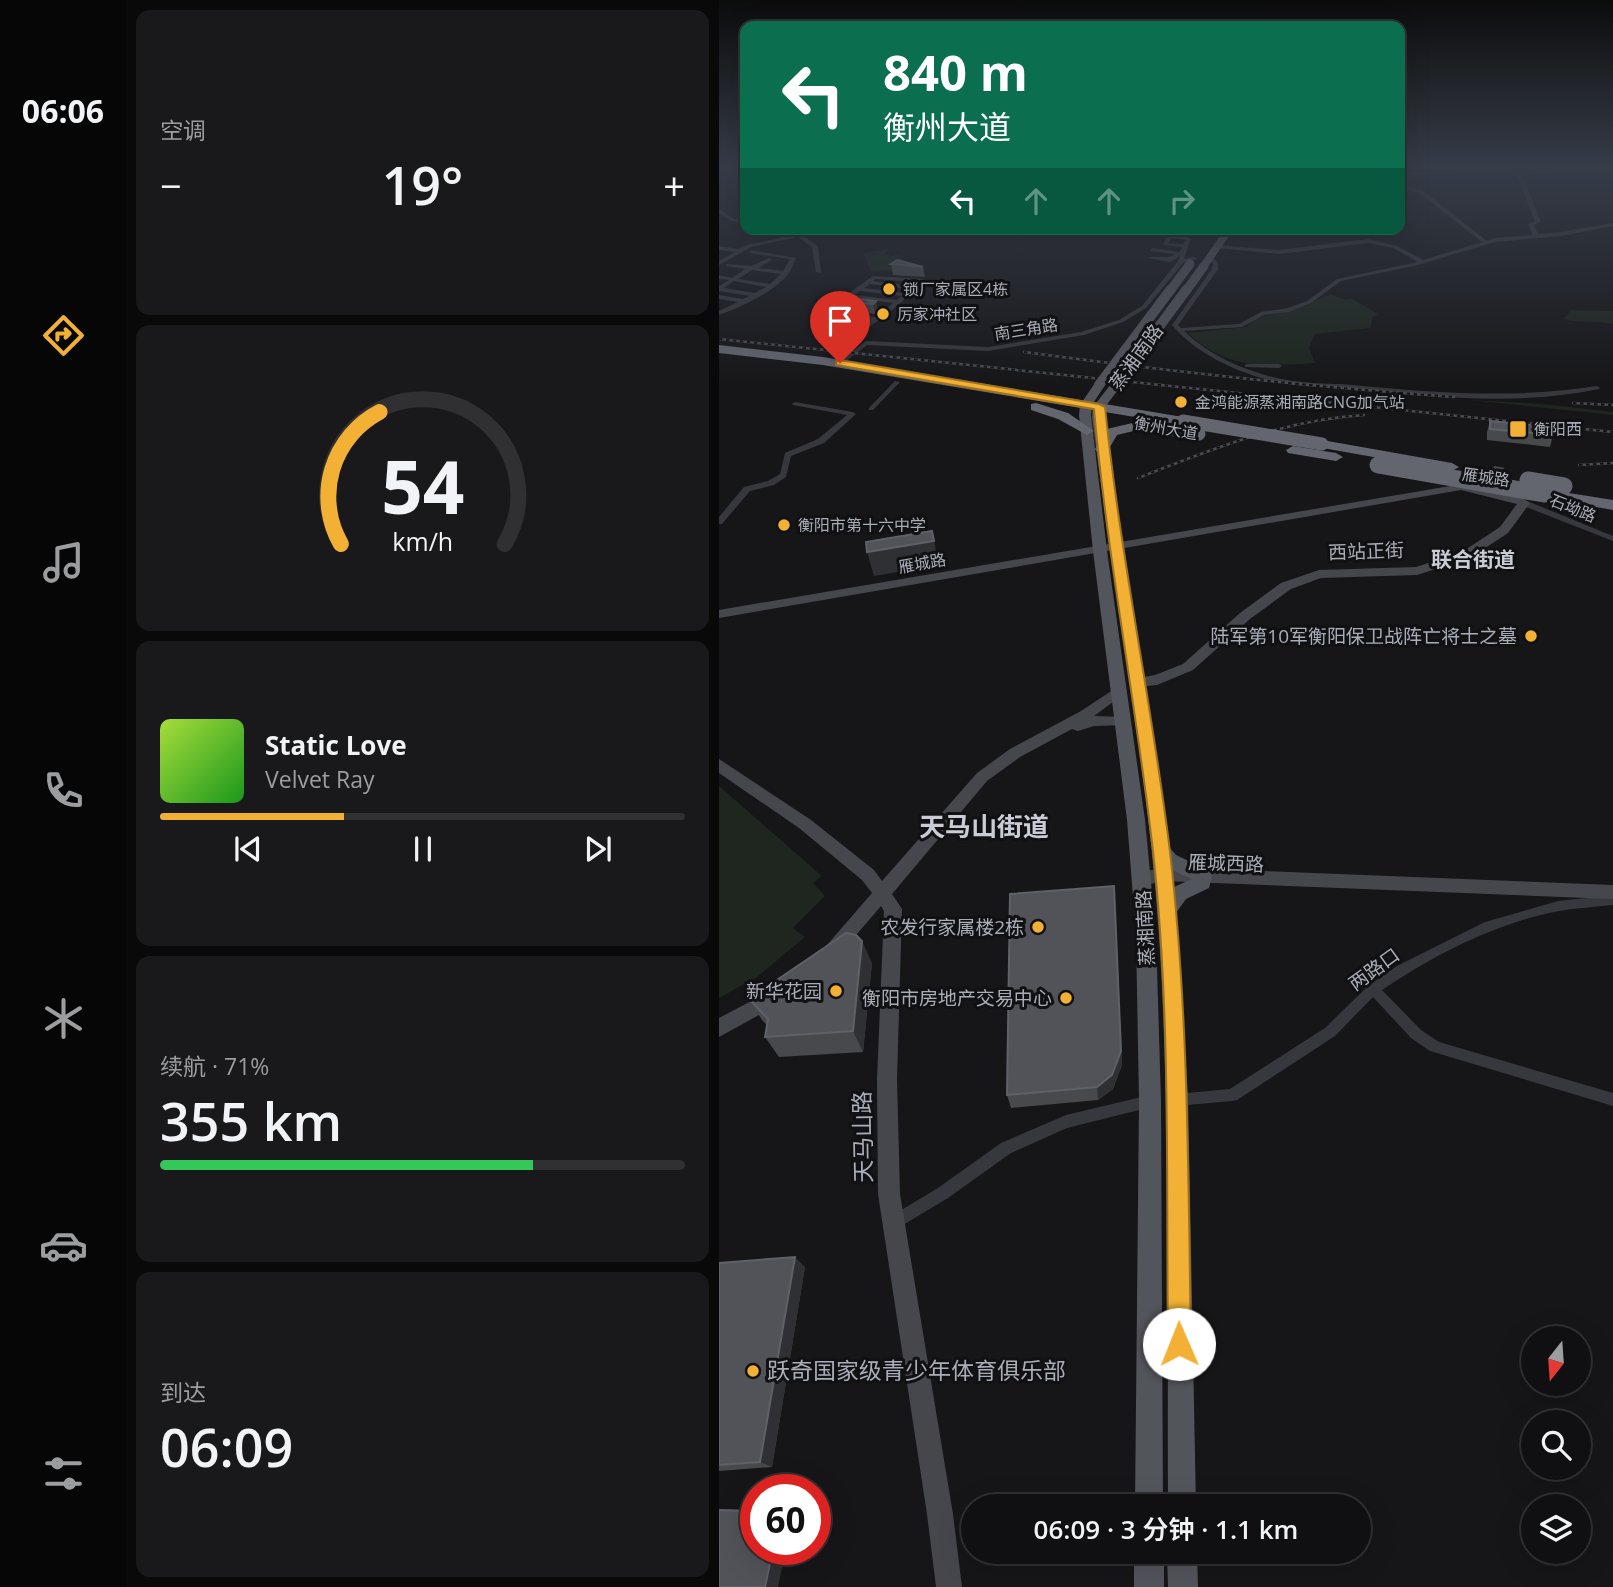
<!DOCTYPE html>
<html lang="zh">
<meta charset="utf-8">
<style>
:root{--surface:#101012;--page:#19191b;--text:#f1f3f6;--muted:#9c9d9f;--line:#303032;--accent:#f2b134}
body{margin:0;font-family:"Open Sans","Noto Sans SC",sans-serif;background:var(--page);color:var(--text);height:100vh;display:flex;flex-direction:column;font-size:26px;white-space:nowrap}
*{box-sizing:border-box;margin:0}
p{font-size:23px;color:var(--muted)}
.icon{flex:none;width:38px;height:38px;fill:none;stroke:currentColor;stroke-width:2;stroke-linecap:round;stroke-linejoin:round}
.map{position:relative;flex:1;overflow:hidden}
.side{display:flex;flex-direction:column;gap:10px;padding:10px;background:#09090a;width:593px}
.side>*{flex:none}
.banner{position:absolute;left:21px;top:21px;width:665px;height:214px;border-radius:14px;box-shadow:0 7px 28px #0002,0 0 0 2px var(--line);background:#0b6e4f;color:#fff;overflow:hidden}
.needle{width:46px;rotate:197deg}
.controls{position:absolute;left:802px;top:1326px;display:grid;gap:14px}
.controls a{display:grid;place-items:center;width:70px;height:70px;border-radius:50%;background:var(--surface);box-shadow:0 7px 28px #0002,0 0 0 2px var(--line);font-size:35px}
.speed{position:absolute;left:21px;top:1474px;display:flex;gap:14px;font-size:35px;font-weight:700;text-align:center}
.speed>*{display:grid;place-content:center;width:91px;height:91px;border-radius:50%;background:var(--surface);box-shadow:0 7px 28px #0002,0 0 0 2px var(--line);line-height:1}
.speed .limit{border:10px solid #d22;background:#fff;color:#111}
.pin{position:absolute;display:grid;place-items:center;width:60px;height:60px;color:#fff;margin:-72px -30px;border-radius:50% 50% 50% 0;rotate:-45deg;box-shadow:0 0 7px #0007}
.pin .icon{rotate:45deg}
.me{position:absolute;width:77px;margin:-38px;rotate:359deg;stroke-linejoin:round;filter:drop-shadow(0 0 5px #0008)}
.turn{display:flex;align-items:center;gap:24px;height:147px;padding:0 28px;font-size:32px}
.turn .icon{width:91px;height:91px;stroke-width:2.5}
.turn b{display:block;font-size:49px;line-height:60px}
.lanes{display:flex;align-items:center;height:66px;padding:0 28px;background:#0003;justify-content:center;gap:35px;direction:ltr}
.lanes .off{opacity:.35}
.big{font-size:52px;font-weight:600;line-height:1.1}
.side .widget{flex:1;display:flex;flex-direction:column;justify-content:center;gap:10px;min-width:0;padding:0 24px;border-radius:14px;background:var(--page)}
.side .dial{align-items:center;gap:0}
.dial svg{height:182px;overflow:visible;fill:none;stroke:var(--line);stroke-width:7;stroke-linecap:round;text-anchor:middle}
.dial text{fill:var(--text);stroke:none}
.song{display:flex;align-items:center;gap:21px}
.cover{width:84px;height:84px;border-radius:10px;background:linear-gradient(135deg,hsl(80 70% 55%),hsl(120 70% 35%))}
.played{height:7px;border-radius:4px;background:linear-gradient(90deg,var(--accent) 35%,var(--line) 35%)}
.keys{display:flex;justify-content:space-around;direction:ltr}
.heat{display:flex;justify-content:space-between;align-items:center;font-size:38px;direction:ltr}
.charge{height:10px;border-radius:5px;background:linear-gradient(90deg,#34c759 71%,var(--line) 0)}
.trip{position:absolute;left:242px;top:1494px;width:410px;height:70px;border-radius:35px;background:var(--surface);box-shadow:0 7px 28px #0002,0 0 0 2px var(--line);font-weight:600;line-height:70px;text-align:center}
main{display:flex;flex:1;min-height:0}
.tab-bar{display:flex;flex-direction:column;width:126px;justify-content:space-around;align-items:center;background:#060607;color:var(--muted)}
.tab-bar .icon{width:49px;height:49px}
.tab-bar .on{color:var(--accent)}
.tab-bar b{font-size:32px;color:var(--text)}
.map>svg:first-child{display:block}
</style>
<main>
<nav class="tab-bar">
<b>06:06</b>
<svg class="icon on" aria-label="directions" viewBox="0 0 24 24"><path d="M12 3l9 9-9 9-9-9zM9 14v-3h6M13 9l2 2-2 2"/></svg>
<svg class="icon" aria-label="music" viewBox="0 0 24 24"><path d="M9 18V5l10-2v13"/><circle cx="6" cy="18" r="3"/><circle cx="16" cy="16" r="3"/></svg>
<svg class="icon" aria-label="phone" viewBox="0 0 24 24"><path d="M5 4h4l2 5-3 2q2 4 5 5l2-3 5 2v4C11 20 4 13 5 4z"/></svg>
<svg class="icon" aria-label="climate" viewBox="0 0 24 24"><path d="M12 3v18M4 7l16 10M4 17L20 7"/></svg>
<svg class="icon" aria-label="car" viewBox="0 0 24 24"><path d="M5 17H2v-5l4-1 3-4h7l3 4 3 1v5h-3M9 17h6M6 11h13"/><circle cx="7" cy="17" r="2"/><circle cx="17" cy="17" r="2"/></svg>
<svg class="icon" aria-label="filters" viewBox="0 0 24 24"><path d="M4 7h16M4 17h16"/><circle cx="9" cy="7" r="2"/><circle cx="15" cy="17" r="2"/></svg>
</nav>
<section class="side">
<div class="widget"><p>空调</p>
<div class="heat"><a>−</a><b class="big">19°</b><a>+</a></div>
</div>
<div class="widget dial"><svg viewBox="0 0 100 80">
<path d="M14 69A42 42 0 1 1 86 69"/>
<path d="M14 69A42 42 0 0 1 31 11" stroke="#f2b134"/>
<text x="50" y="56" font-size="32" font-weight="700">54</text>
<text x="50" y="72" font-size="11">km/h</text>
</svg></div>
<div class="widget">
<div class="song"><i class="cover"></i><div><b>Static Love</b><p>Velvet Ray</p></div></div>
<div class="played"></div>
<div class="keys"><svg class="icon" aria-label="previous" viewBox="0 0 24 24"><path d="M18 5L8 12l10 7zM5 5v14"/></svg><svg class="icon" aria-label="pause" viewBox="0 0 24 24"><path d="M8 5v14M16 5v14"/></svg><svg class="icon" aria-label="next" viewBox="0 0 24 24"><path d="M6 5l10 7-10 7zM19 5v14"/></svg></div>
</div>
<div class="widget"><p>续航 · 71%</p><b class="big">355 km</b><div class="charge"></div></div>
<div class="widget"><p>到达</p><b class="big">06:09</b></div>
</section>
<div class="map">
<svg width="894" height="1587" viewBox="0 0 894 1587">
<rect width="100%" height="100%" fill="#161618"/>
<!-- green -->
<path fill="#1e261f" d="M170,249l-3,4 5,3 7,-1 10,10 -11,5 -26,1 -8,-18z
M612,294l15,6 5,-2 27,16 -5,3 -3,11 -55,6 -6,14 6,15c-51,3 -88,7 -127,-30l58,-6 12,-10 33,-6z
M852,310l42,1v13c-17,-4 -34,0 -49,-5z
M751,400l73,4 70,8v3z
M0,786l103,90 -9,7 12,13 -32,32 12,9 -48,40 -38,21z"/>
<g fill="none" stroke-linecap="round" stroke-linejoin="round">
<!-- street -->
<path fill="#37383d" fill-rule="evenodd" d="M894,165v2l-91,8 19,47 -7,3 4,9 23,-2 52,-9v3l-52,10 -66,6 -77,23 -77,16 -30,22 -22,9 -25,3 -22,12 -58,4c25,24 57,38 89,46 26,7 54,6 80,8 82,8 162,14 244,1l3,2 -1,1c-81,17 -164,8 -246,0 -28,-3 -57,-1 -85,-9 -36,-10 -72,-27 -96,-55l40,-56 1,-5 -5,-8h4l6,7v6l-40,56 3,3 58,-4 22,-12 27,-4 19,-7 30,-22 81,-17 -25,-14 -25,-5 -89,11 -61,-6 -2,-3 63,5 89,-11 29,7 26,14 59,-18 -60,-47 -22,-9v-3l26,10 61,48 8,-3 38,-3 -5,-11 7,-3 -18,-46 -117,-1v-2l104,2z
M0,209l15,10 11,2v2l-14,-2 -12,-8z
M83,229h5l-5,6 16,11 3,27 -5,-1 -4,-25 -14,-10 -47,10 -32,18v-4l16,-9 -16,-2v-4l20,3 8,-4 50,-11z
M451,234l21,4 -7,21 10,-2 3,2 -14,4 -37,45 -23,14 -39,13 -96,16 -121,-6 -25,19 -5,-1 29,-22 122,6 93,-15 38,-12 23,-14 36,-45 2,-5 -10,6 -23,-4c10,-4 18,3 28,-4l-25,-3 2,-3 27,4 2,-2 1,-3 -19,-2 4,-9zM453,238l14,2 -3,4 -15,-1z
M32,250l45,8c-2,5 -5,12 -7,15 -16,20 -47,33 -70,42v-4l19,-9 -19,-3v-4l24,4 7,-3 -31,-5v-5l10,-6 -10,-1v-4l13,3 13,-9 -19,-3v-2l25,2 18,-8 2,1v2l-13,7 25,3 7,-12 -41,-6zM33,270l29,4 -11,10 -32,-5zM15,281l32,6 -11,6 -31,-5z
M154,276l50,3 3,2 -41,35 -19,13 -5,13 -5,-1 5,-14 10,-7 -43,-5 -8,6h-4v-2l7,-7zM157,279l42,3 -4,4 -41,-5zM151,284l40,5 -5,4 -41,-5zM141,291l42,5 -5,4 -42,-5zM132,298h1l41,5 -17,14 -44,-5z
M528,364h32l3,2 -3,2 -34,-1v-2z
M176,381l5,1 -27,28h-4v-2z
M76,402l58,10 3,2 -32,29 -33,13 -5,21 -12,8 -24,6 -28,33h-3v-7l25,-30 24,-6 12,-7 5,-21 33,-14 29,-24 -54,-10 -1,-1z
M802,501h6l86,35v5l-92,-36z
M894,895v10c-18,2 -37,3 -54,6 -61,11 -126,44 -177,79l39,40 18,12 174,51v13l-183,-55 -19,-13 -38,-41 -38,39 -98,64 -5,1 -56,5 -5,-1 -2,-5 2,-5 5,-1 54,-5 95,-61 44,-43 28,-19 88,-44 73,-21z
M431,1095l5,1 2,5 -2,5 -88,22 -56,25 -63,45 -50,30 -5,2 -5,-2 -2,-5 2,-5 50,-30 63,-45 65,-28z"/>
<!-- secondary -->
<path fill="#45474d" fill-rule="evenodd" d="M776,466l10,2 -32,18 48,11 9,6 -22,30 -38,25 -53,17 -96,3 -30,11 -41,30 -57,51 -36,15 -20,2 -7,-5 2,-3 23,-4 28,-11 57,-51 41,-30 38,-13 97,-3 46,-15 38,-25 17,-23 -56,-14 -742,128v-8l743,-126z
M400,686l5,2 2,3 -2,3 -30,22 33,1 2,4 -2,4 -33,1 -16,5 -6,-2 -52,28 -33,24 -95,113 10,15 -5,170 3,115 53,320 9,73h-26l-9,-73 -49,-320 -1,-115 7,-168 -3,-5 -42,49 -6,3 -6,-3 -3,-5 3,-5 45,-52 -10,-13 -63,-52 -80,-55v-14l92,61 63,50 8,11 95,-108 33,-24 71,-38z
M444,867l450,18v14l-450,-18 -21,5 -6,-2 -2,-5 2,-5z
M53,990l7,2 2,6 -2,6 -60,33v-19z"/>
<!-- primary -->
<path fill="#53555c" fill-rule="evenodd" d="M506,229h9l-27,39h-6l-2,-2z
M380,382l6,3 -13,20 -1,10 16,136 38,269 11,115 5,166 2,406h-28l4,-406 -3,-166 -9,-115 -34,-269 -14,-136 1,-10 15,-22z
M396,383l6,3 -16,21 -1,10 66,431 6,7 34,16 2,5 -3,12 -23,11 -10,14 12,184 8,410h-28c-1,-191 3,-382 -9,-572 -12,-174 -45,-345 -67,-518l1,-10 18,-23zM453,870l20,9 -18,8z
M415,1552h30v35h-30z
M448,1552h30l1,35h-30z"/>
<!-- highway -->
<path fill="#63666e" fill-rule="evenodd" d="M0,345l104,12 360,60 7,4 -7,4 -360,-60 -104,-12z
M317,403l32,10 26,18 -7,4 -29,-16 -27,-9v-6z
M426,420l7,4 -2,3 -33,8 -10,17h-10l-2,-3 12,-20z
M603,440l130,23 7,4 -7,4 -135,-24 -2,-3z
M574,446l43,7 7,4 -7,4 -48,-8 -2,-3z
M825,489l69,11v10l-74,-13 -3,-3z"/>
<defs>
<path id="rail" d="M0,339l894,93
M305,352c143,19 286,35 430,45
M854,403l40,2
M860,465l34,-2
M419,478c74,-29 146,-58 226,-63"/>
</defs>
<!-- rail casing -->
<use href="#rail" stroke="#4a4c52" stroke-width="2.5"/>
<!-- rail -->
<use href="#rail" stroke="#111113" stroke-width="2" stroke-dasharray="3.5" stroke-linecap="butt"/>
<!-- primary-bridge-far1 -->
<path stroke="#53555c" stroke-width="9" d="M451,291l20,-27
M467,291l18,-25"/>
<!-- primary-bridge -->
<path stroke="#53555c" stroke-width="10" d="M380,385l72,-96
M396,386l72,-97"/>
<!-- highway-bridge-far1 -->
<path stroke="#63666e" stroke-width="13" d="M464,421l139,23
M445,428l35,6"/>
<!-- highway-bridge -->
<path stroke="#63666e" stroke-width="17" d="M659,465l166,29
M809,480l36,6"/>
</g>
<!-- wall -->
<path fill="#47494d" d="M172,264l32,3 2,10 -32,-2z
M119,300l38,1 2,11 -3,2 -35,-4z
M771,421l63,14 -3,12 -63,-7v-8z
M396,902l7,163 -9,24 -15,11 -87,8 -4,-13z
M153,963l-9,89 -84,5 -14,-20 2,-12 -5,-5 -13,-21z
M0,1263l86,4 -33,200 -53,4z"/>
<!-- shaded-wall -->
<path fill="#2f3033" d="M157,301l2,11 -3,2 -2,-10z
M215,541l5,24 -65,11 -7,-24z
M396,902l7,163 -9,24 -15,11 -1,-13z
M143,941l10,22 -9,89 -10,-21z
M76,1257l10,10 -33,200 -12,-5z
M54,1549h13l-8,38h-13z"/>
<!-- building -->
<path fill="#525359" stroke="#5f6168" stroke-width="2" d="M178,260l26,7 -32,-3z
M122,297l35,4 -3,3 -35,-4z
M771,421l63,6v8l-63,-6z
M213,531l2,10 -67,11 -1,-10z
M395,886l7,165 -9,24 -15,12 -90,8 3,-201z
M127,933l10,2 6,6 -9,90 -88,6 3,-18 -19,-20z
M76,1257l-35,205 -41,3v-202z
M0,1510l37,1v38h17l-8,38h-46z"/>
<!-- sky -->
<linearGradient id="sky" x2="0" y2="1"><stop stop-color="#0c0c0d"/><stop offset="0.43" stop-color="#363c48"/><stop offset="1" stop-color="#363c48" stop-opacity="0"/></linearGradient>
<rect width="894" height="387" fill="url(#sky)"/>
<!-- route -->
<path fill="#f2b134" stroke="#9d7322" stroke-width="2" d="M121,360l259,44 6,3c15,149 47,296 65,445 19,163 18,328 21,492l-3,8 -9,4 -8,-4 -3,-8c-2,-164 3,-330 -15,-493 -17,-148 -46,-294 -59,-442l-258,-44v-4z"/>
<!-- markers -->
<g fill="#f2b134" stroke="#111113" stroke-width="2.5">
<circle cx="170" cy="289" r="7"/>
<circle cx="164" cy="314" r="7"/>
<circle cx="462" cy="402" r="7"/>
<rect x="790" y="420" width="18" height="18" rx="3.5"/>
<circle cx="65" cy="525" r="7"/>
<circle cx="812" cy="636" r="7"/>
<circle cx="319" cy="927" r="7"/>
<circle cx="117" cy="991" r="7"/>
<circle cx="347" cy="998" r="7"/>
<circle cx="34" cy="1371" r="7"/>
</g>
<g text-anchor="middle" stroke-width="6" stroke-linejoin="round" paint-order="stroke">
<!-- far-poi labels -->
<g font-size="16" fill="#a8adb8" stroke="#111113" text-anchor="start">
<text x="184" y="295">锁厂家属区4栋</text>
<text x="178" y="320">厉家冲社区</text>
<text x="476" y="408">金鸿能源蒸湘南路CNG加气站</text>
<text x="815" y="435">衡阳西</text>
<text x="79" y="531">衡阳市第十六中学</text>
</g>
<!-- far-street labels -->
<g font-size="16" fill="#a8adb8" stroke="#111113">
<text transform="translate(307 329) rotate(-9)" y="6">南三角路</text>
<text transform="translate(447 428) rotate(10)" y="6">衡州大道</text>
<text transform="translate(767 477) rotate(8)" y="6">雁城路</text>
<text transform="translate(854 508) rotate(22)" y="6">石坳路</text>
<text transform="translate(203 563) rotate(-10)" y="6">雁城路</text>
</g>
<!-- street labels -->
<g font-size="19" fill="#a8adb8" stroke="#111113">
<text transform="translate(417 357) rotate(-54)" y="7">蒸湘南路</text>
<text transform="translate(647 551) rotate(-2)" y="7">西站正街</text>
<text transform="translate(507 863) rotate(2)" y="7">雁城西路</text>
<text transform="translate(426 928) rotate(-93)" y="7">蒸湘南路</text>
<text transform="translate(655 969) rotate(-36)" y="7">两路口</text>
</g>
<!-- poi labels -->
<g font-size="19" fill="#a8adb8" stroke="#111113" text-anchor="end">
<text x="798" y="643">陆军第10军衡阳保卫战阵亡将士之墓</text>
<text x="305" y="934">农发行家属楼2栋</text>
<text x="103" y="998">新华花园</text>
<text x="333" y="1005">衡阳市房地产交易中心</text>
</g>
<!-- far-district labels -->
<g font-size="21" font-weight="bold" fill="#c9ccd4" stroke="#111113">
<text x="754" y="567">联合街道</text>
</g>
<!-- near-street labels -->
<g font-size="23" fill="#a8adb8" stroke="#111113">
<text transform="translate(144 1137) rotate(-91)" y="8">天马山路</text>
</g>
<!-- near-poi labels -->
<g font-size="23" fill="#a8adb8" stroke="#111113" text-anchor="start">
<text x="48" y="1379">跃奇国家级青少年体育俱乐部</text>
</g>
<!-- district labels -->
<g font-size="26" font-weight="bold" fill="#c9ccd4" stroke="#111113">
<text x="265" y="836">天马山街道</text>
</g>
</g>
</svg>
<div class="controls">
<a><svg class="needle" viewBox="-14 -14 28 28"><path d="M0-13l5 13h-10z" fill="#e53935"/><path d="M0 13l5-13h-10z" fill="#9c9d9f"/></svg></a>
<a><svg class="icon" aria-label="search" viewBox="0 0 24 24"><circle cx="10" cy="10" r="6"/><path d="M15 15l6 6"/></svg></a>
<a><svg class="icon" aria-label="layers" viewBox="0 0 24 24"><path d="M12 4l9 5-9 5-9-5zM3 14l9 5 9-5"/></svg></a>
</div>
<div class="speed"><div class="limit">60</div></div>
<div class="pin" style="left:121px;top:363px;background:#d93025"><svg class="icon" aria-label="arrive" viewBox="0 0 24 24"><path d="M6 21V4h12l-3 4 3 4H6"/></svg></div>
<svg class="me" style="left:460px;top:1344px" viewBox="-20 -20 40 40"><circle r="19" fill="#fff"/><path d="M0-13L10 11 0 6-10 11z" fill="#f2b134"/></svg>
<div class="trip">06:09 · 3 分钟 · 1.1 km</div>
<div class="banner">
<div class="turn"><svg class="icon" aria-label="left" viewBox="0 0 24 24"><path d="M17 20v-9H6M10 6l-5 5 5 5"/></svg><div><b>840 m</b>衡州大道</div></div>
<div class="lanes"><svg class="icon" aria-label="left" viewBox="0 0 24 24"><path d="M17 20v-9H6M10 6l-5 5 5 5"/></svg><svg class="icon off" aria-label="ahead" viewBox="0 0 24 24"><path d="M12 20V5M6 11l6-6 6 6"/></svg><svg class="icon off" aria-label="ahead" viewBox="0 0 24 24"><path d="M12 20V5M6 11l6-6 6 6"/></svg><svg class="icon off" aria-label="right" viewBox="0 0 24 24"><path d="M7 20v-9h11M14 6l5 5-5 5"/></svg></div>
</div>
</div>
</main>
